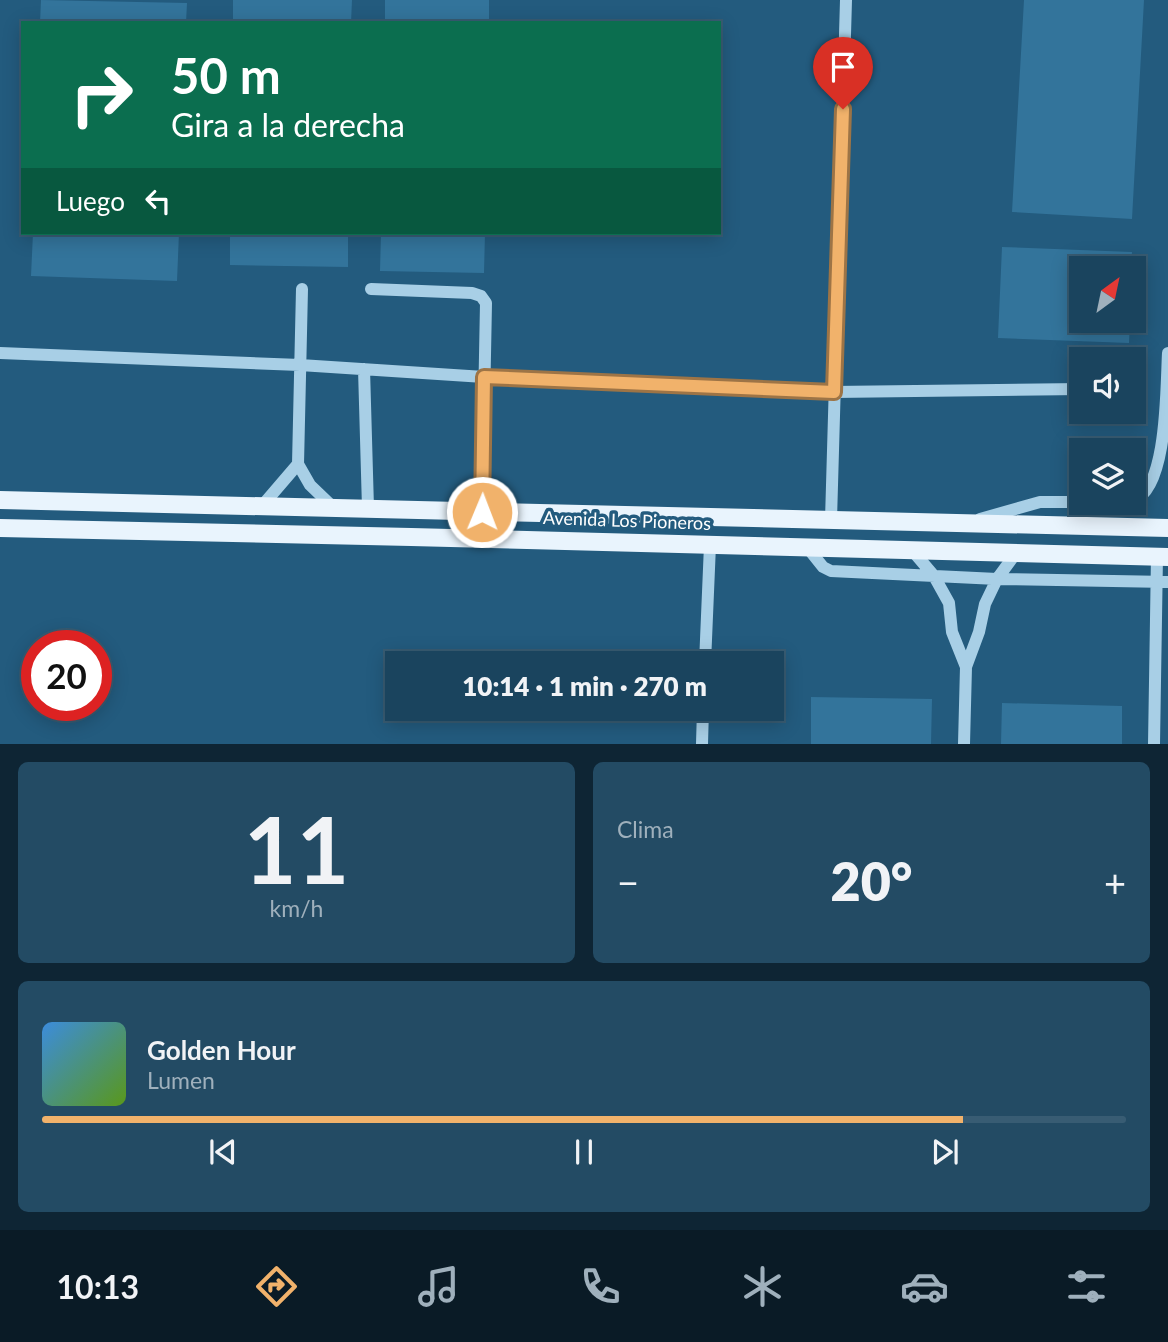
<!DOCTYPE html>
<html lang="es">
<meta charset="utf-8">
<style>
:root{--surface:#1a445e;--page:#234b64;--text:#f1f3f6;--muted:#9fb0bc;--line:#385c73;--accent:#f1b26b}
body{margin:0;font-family:Lato,sans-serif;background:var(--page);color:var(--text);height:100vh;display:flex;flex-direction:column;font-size:26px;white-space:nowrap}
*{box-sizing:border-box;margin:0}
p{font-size:23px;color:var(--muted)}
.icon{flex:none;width:38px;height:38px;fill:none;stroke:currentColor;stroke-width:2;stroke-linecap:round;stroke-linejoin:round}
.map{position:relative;height:744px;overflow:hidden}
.side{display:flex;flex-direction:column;gap:18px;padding:18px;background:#0e2534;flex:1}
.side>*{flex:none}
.guide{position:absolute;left:21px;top:21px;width:700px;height:214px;border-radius:0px;box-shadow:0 4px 18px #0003,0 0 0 2px var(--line);background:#0b6e4f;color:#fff;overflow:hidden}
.needle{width:46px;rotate:33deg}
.controls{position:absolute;left:1069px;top:256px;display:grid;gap:14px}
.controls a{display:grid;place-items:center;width:77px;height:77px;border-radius:0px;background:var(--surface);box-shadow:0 4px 18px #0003,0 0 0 2px var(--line);font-size:35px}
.speed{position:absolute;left:21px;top:630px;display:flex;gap:14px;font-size:35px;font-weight:700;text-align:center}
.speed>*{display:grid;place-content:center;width:91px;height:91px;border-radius:50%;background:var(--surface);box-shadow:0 4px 18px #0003,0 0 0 2px var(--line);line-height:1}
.speed .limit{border:10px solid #d22;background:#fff;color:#111}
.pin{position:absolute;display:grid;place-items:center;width:60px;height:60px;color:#fff;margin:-72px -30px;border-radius:50% 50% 50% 0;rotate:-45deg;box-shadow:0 0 7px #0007}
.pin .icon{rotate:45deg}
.me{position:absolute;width:77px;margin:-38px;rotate:1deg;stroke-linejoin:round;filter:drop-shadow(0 0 5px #0008)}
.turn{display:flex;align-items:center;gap:24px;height:147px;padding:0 35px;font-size:32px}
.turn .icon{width:91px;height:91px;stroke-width:2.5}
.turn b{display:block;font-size:49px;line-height:60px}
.then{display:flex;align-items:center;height:66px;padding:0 35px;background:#0003;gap:14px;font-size:26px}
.big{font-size:52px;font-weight:800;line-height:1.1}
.side .widget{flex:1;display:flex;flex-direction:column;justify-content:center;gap:10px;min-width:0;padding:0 24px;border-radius:10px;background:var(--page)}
.side .dial{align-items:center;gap:0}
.dial b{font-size:91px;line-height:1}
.song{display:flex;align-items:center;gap:21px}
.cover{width:84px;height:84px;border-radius:10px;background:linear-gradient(135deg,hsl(210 70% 55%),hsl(90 70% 35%))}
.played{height:7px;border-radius:4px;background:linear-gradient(90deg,var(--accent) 85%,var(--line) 85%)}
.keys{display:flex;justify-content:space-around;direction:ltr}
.heat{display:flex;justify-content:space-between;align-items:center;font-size:38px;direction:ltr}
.side .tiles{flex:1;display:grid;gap:18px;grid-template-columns:1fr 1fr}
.widget:last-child{grid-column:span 2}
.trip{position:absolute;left:385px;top:651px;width:399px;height:70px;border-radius:0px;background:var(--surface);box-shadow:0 4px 18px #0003,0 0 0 2px var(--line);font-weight:800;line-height:70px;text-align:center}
.tab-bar{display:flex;height:112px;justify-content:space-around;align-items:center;background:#0a1b26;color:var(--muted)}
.tab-bar .icon{width:49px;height:49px}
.tab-bar .on{color:var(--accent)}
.tab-bar b{font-size:32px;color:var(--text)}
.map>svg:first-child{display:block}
</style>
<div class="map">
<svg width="1168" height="744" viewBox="0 0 1168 744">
<rect width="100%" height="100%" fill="#235b7e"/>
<!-- building -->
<path fill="#33749b" d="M41,0l146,3 -1,20h-146z
M233,0h119l-1,23h-118z
M385,0h104v23h-104z
M1024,0h120l-12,219 -120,-7z
M33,233h146l-2,48 -146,-5z
M230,233h118v34l-118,-2z
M381,233h104l-1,40 -104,-2z
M1002,247l130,5 -1,16h-49v52h48l-1,23 -131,-5z
M811,697l121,2 -1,45h-120z
M1002,703l120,3v38h-121z"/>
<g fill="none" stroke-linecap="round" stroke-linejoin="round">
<!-- minor -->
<path stroke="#a8cfe6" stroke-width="12" d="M302,289l-4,175 12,21 24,23
M371,289l101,4 9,3 5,7 -4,208
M0,353l300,12 184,12 349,15 249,-3
M364,369l4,139
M1134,500c34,-12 32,-114 34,-147
M262,506l36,-42
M980,519l60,-17h88
M831,520l15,-520
M807,547l16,20 8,4 166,8 171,3
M912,550l22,26 15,27 3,29 14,35 -2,77
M705,663l5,-118
M966,667l13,-35 6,-28 12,-25 19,-26
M702,744l1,-35
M1154,744l3,-188"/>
<!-- major -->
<path stroke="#e9f4fd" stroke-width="18" d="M0,500l1168,28
M0,528l411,9 757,20"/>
</g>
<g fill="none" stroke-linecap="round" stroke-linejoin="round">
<defs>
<path id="route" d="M482,512l2,-135 350,15 9,-283"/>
</defs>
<!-- route casing -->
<use href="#route" stroke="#9d7446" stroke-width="18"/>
<!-- route -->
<use href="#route" stroke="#f1b26b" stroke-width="12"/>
</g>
<g text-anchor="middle" stroke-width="7" stroke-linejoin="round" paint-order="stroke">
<!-- street labels -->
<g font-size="18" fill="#fff" stroke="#235b7e">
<text transform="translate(627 521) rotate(2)" y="6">Avenida Los Pioneros</text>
</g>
</g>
</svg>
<div class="controls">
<a><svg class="needle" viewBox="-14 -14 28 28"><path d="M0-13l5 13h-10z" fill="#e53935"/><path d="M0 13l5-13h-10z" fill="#9fb0bc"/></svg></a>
<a><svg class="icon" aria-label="sound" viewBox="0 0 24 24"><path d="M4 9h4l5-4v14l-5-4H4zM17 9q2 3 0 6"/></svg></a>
<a><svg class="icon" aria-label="layers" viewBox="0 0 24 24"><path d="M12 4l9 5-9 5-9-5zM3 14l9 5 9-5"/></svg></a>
</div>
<div class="speed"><div class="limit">20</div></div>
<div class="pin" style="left:843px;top:109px;background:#d93025"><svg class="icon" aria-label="arrive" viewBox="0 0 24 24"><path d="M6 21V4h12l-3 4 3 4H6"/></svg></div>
<svg class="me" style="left:482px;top:512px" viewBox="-20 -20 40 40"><circle r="17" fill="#f1b26b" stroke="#fff" stroke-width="3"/><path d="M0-11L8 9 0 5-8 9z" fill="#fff"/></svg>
<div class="trip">10:14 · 1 min · 270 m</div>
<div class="guide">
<div class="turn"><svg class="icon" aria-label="right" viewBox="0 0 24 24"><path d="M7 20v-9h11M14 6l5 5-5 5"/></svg><div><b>50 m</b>Gira a la derecha</div></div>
<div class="then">Luego<svg class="icon" aria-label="left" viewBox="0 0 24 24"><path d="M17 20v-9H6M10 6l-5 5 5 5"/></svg></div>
</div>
</div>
<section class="side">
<div class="tiles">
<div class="widget dial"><b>11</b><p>km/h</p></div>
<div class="widget"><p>Clima</p>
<div class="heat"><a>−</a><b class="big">20°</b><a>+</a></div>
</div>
<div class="widget">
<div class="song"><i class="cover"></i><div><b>Golden Hour</b><p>Lumen</p></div></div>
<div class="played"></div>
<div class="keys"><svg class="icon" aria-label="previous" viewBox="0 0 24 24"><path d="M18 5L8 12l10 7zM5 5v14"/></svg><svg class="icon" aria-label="pause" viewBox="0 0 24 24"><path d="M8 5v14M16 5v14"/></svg><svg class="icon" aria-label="next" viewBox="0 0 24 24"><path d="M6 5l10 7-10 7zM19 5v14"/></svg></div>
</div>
</div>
</section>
<nav class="tab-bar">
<b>10:13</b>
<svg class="icon on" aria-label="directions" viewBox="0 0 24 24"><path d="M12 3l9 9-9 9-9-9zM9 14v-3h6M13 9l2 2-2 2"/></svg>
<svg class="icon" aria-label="music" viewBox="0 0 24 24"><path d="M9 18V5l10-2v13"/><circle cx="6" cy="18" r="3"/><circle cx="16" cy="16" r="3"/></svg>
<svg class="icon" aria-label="phone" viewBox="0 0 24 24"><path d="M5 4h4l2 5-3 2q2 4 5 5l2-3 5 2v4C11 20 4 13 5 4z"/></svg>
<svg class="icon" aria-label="climate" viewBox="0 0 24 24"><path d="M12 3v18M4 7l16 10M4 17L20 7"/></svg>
<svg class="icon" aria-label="car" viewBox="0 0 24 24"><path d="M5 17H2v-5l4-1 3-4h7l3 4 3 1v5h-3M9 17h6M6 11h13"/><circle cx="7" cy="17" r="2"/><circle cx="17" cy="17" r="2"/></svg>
<svg class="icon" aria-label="filters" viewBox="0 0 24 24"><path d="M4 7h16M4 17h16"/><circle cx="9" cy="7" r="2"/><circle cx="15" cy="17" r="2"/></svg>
</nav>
